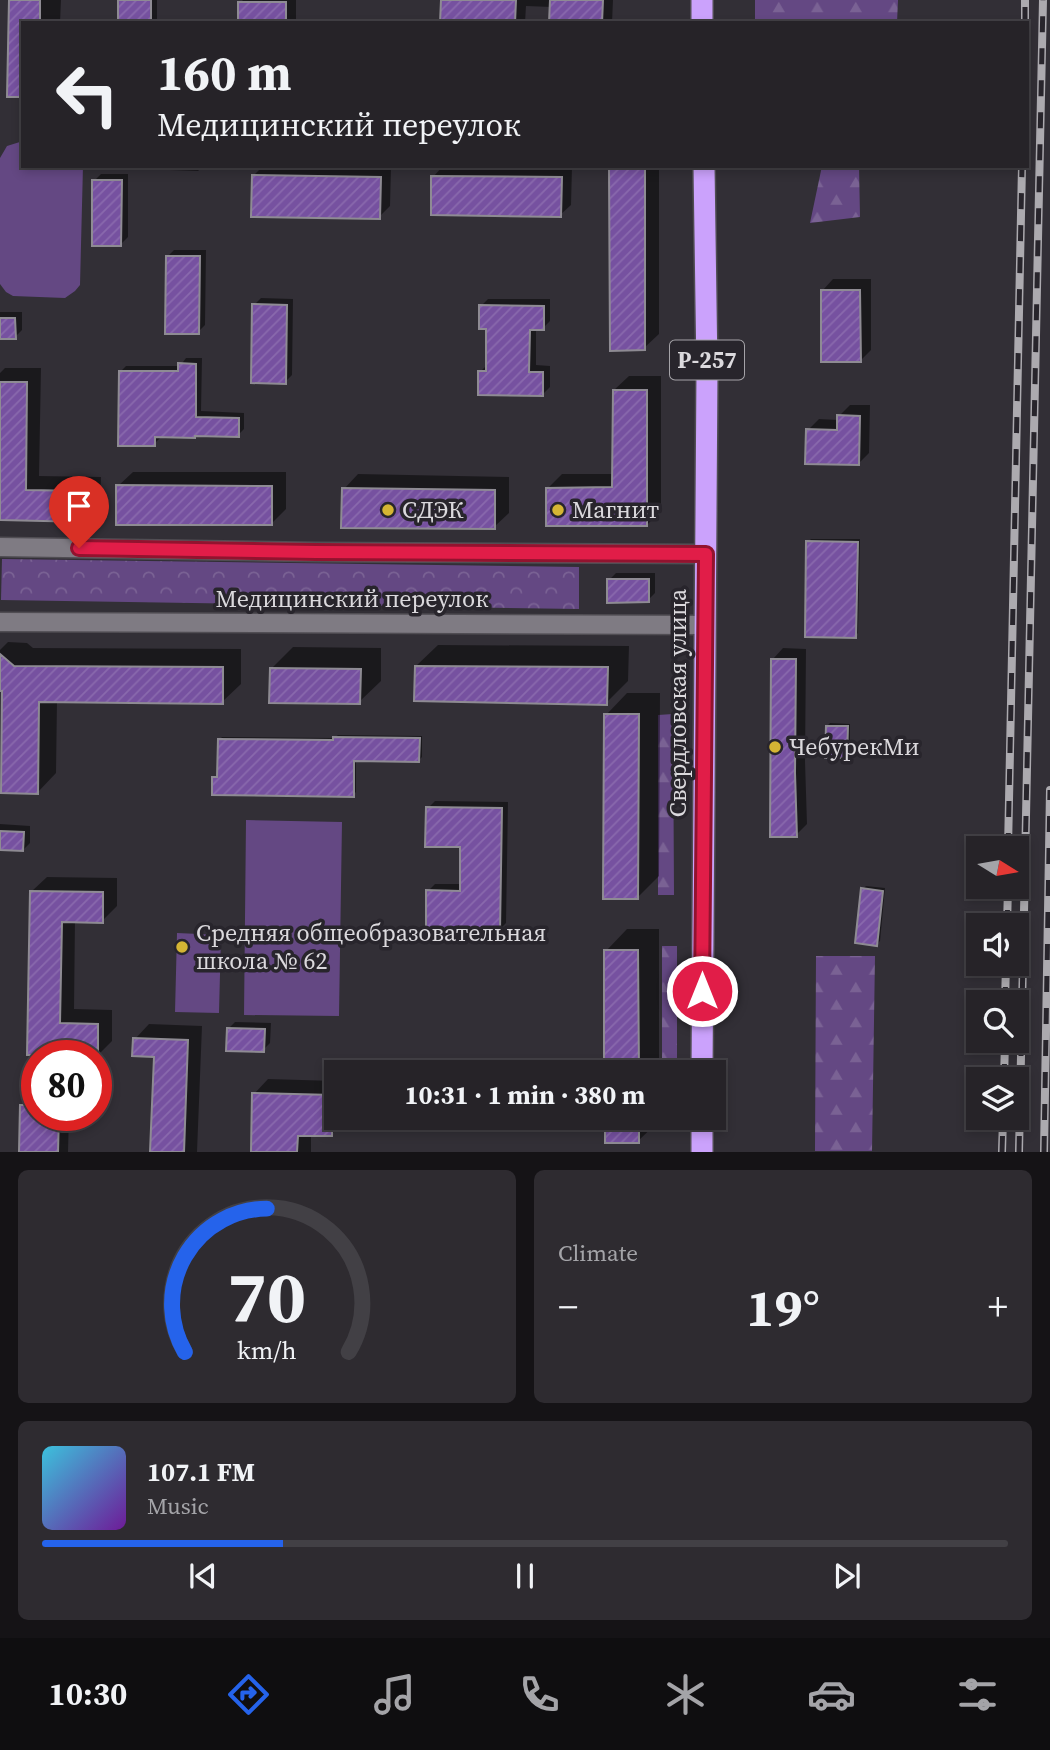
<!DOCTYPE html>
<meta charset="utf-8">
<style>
:root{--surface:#262328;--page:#2e2b30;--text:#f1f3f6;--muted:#a4a4a8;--line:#424045;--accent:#2563eb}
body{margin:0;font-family:"Source Serif 4",serif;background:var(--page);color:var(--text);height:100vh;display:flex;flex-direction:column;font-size:26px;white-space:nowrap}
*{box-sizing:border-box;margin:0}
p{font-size:23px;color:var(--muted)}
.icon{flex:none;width:38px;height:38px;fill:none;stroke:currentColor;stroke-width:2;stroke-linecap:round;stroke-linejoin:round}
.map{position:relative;height:1152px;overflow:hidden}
.side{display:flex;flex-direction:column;gap:18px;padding:18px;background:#151316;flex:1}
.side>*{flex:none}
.banner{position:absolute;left:21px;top:21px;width:1008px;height:147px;border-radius:0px;box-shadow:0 4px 10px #0003,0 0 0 2px var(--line);background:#262328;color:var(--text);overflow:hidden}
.needle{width:46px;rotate:101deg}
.buttons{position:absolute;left:966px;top:836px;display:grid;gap:14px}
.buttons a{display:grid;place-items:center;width:63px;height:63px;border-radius:0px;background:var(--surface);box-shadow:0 4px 10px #0003,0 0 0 2px var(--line);font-size:35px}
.speed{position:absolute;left:21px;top:1040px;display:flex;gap:14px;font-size:35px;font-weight:700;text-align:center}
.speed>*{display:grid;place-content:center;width:91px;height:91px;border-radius:50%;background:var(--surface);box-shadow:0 4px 10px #0003,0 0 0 2px var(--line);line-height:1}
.speed .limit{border:10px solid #d22;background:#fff;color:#111}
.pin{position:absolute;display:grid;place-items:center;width:60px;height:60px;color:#fff;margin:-72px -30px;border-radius:50% 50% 50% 0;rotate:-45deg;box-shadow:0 0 7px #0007}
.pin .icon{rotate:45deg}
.me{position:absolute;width:77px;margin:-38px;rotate:0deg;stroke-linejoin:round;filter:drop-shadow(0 0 5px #0008)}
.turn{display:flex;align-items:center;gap:24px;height:147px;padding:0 21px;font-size:32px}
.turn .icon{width:91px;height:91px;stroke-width:2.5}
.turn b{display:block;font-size:49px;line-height:60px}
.big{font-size:52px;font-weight:700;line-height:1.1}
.side .tile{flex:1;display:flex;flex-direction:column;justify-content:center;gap:10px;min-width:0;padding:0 24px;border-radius:10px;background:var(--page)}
.side .dial{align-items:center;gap:0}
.dial svg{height:182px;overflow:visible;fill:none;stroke:var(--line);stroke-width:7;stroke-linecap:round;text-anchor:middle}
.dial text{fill:var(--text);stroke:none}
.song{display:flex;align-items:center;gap:21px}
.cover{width:84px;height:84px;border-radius:10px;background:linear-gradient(135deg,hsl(190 70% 55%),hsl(280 70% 35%))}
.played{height:7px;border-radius:4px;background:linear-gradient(90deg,var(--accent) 25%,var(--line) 25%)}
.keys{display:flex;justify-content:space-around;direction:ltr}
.heat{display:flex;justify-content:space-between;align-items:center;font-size:38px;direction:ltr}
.side .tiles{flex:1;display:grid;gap:18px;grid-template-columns:1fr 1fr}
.tile:last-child{grid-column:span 2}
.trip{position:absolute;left:324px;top:1060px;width:402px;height:70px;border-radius:0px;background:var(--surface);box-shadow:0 4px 10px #0003,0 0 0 2px var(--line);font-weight:700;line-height:70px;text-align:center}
.tab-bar{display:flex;height:112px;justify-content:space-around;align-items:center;background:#0f0e10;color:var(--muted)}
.tab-bar .icon{width:49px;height:49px}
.tab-bar .current{color:var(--accent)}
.tab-bar b{font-size:32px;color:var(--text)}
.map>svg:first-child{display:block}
</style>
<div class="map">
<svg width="1050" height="1152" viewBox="0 0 1050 1152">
<defs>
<pattern id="forest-firs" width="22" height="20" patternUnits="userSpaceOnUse" patternTransform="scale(1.75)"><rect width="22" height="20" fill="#644883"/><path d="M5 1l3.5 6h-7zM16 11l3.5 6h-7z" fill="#7a6294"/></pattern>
<pattern id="park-crowns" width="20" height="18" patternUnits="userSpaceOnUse" patternTransform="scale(1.75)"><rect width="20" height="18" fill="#644883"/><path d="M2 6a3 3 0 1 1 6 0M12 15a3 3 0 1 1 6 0" fill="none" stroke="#7a6294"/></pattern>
<pattern id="building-hatch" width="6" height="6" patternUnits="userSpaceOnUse" patternTransform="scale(1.75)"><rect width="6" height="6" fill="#7651a0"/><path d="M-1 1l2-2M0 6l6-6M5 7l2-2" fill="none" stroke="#8969ad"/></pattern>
</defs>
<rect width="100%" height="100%" fill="#322f36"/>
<!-- grass -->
<path fill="#644883" d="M23,141v25h60l-3,119 -5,6 -10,7 -52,-2 -7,-4 -6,-8v-126l7,-12z
M246,820l96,2 -3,194 -95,-1z
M177,933l44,2 -2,78 -44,-1z"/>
<!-- forest -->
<path fill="url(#forest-firs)" d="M755,0h143l-1,23h-142z
M822,166h37l1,51 -50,6z
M673,714l1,181h-16v-180z
M662,946h15v127h-15z
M816,956h59l-3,195h-57z"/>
<!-- park -->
<path fill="url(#park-crowns)" d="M2,559l577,8v42l-578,-9z"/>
<!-- shadow -->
<path fill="#0007" d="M11,0h50l-1,23h-37z
M120,0h37v23h-37z
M243,0h53v23h-56v-20z
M442,0h171l-1,23h-61v-16l-25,-1 -1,17h-83z
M170,166h33l-5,5 -28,-1z
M263,166l128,1 -1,39 -11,11 -126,-41z
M443,166l129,1 -1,38 -11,10 -127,-38z
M611,166h48v168l-15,14z
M101,174h27v63l-7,7 -27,-63z
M174,250h32l-1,75 -7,7 -31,-75z
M833,279h38v71l-11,11 -37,-71z
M261,298l32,1 -1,76 -7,7 -31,-77z
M488,299h62v22l-7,7h-7v37l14,1v21l-7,7 -63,-22 8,-8v-36l-7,-22z
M0,312h22v18l-7,7 -15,1z
M186,358h16l-1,53 43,2v16l-6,6 -78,1v2l-6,6 -34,-72 6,-6h54z
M5,368h36l-2,108 62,1 -1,28 -15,15 -85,-2v-145z
M629,376h32v134l-14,15 -99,-37 14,-14h52v-84z
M850,405h20l-1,48 -11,11 -50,-34 11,-11 20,1v-4z
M133,472h153v37l-14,14 -154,-37z
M358,474l151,3v36l-15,14 -150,-38z
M811,539h49l-2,94 -3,3 -47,-94z
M616,573h39v20l-7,7 -39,-20z
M8,642l19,1 6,5 208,1v35l-19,18 -165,-1 -1,72 -18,19 -34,-103h-4v-39z
M438,645l191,1 -1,35 -22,22 -190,-37z
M293,647l88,1v33l-22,21 -88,-33z
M783,648l23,1 -1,112 2,63 -11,11 -23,-176z
M627,693h33l-1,183 -22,22 -31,-183z
M830,723l20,1v29l-3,3 -20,-30z
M338,735l84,1v21l-3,3h-63v32l-3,3 -139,-17 5,-3v-35l3,-3 112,1z
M435,801l73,1 -2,121 -7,7 -71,-39 7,-7h27v-39l-34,-37z
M0,824l30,2v17l-7,7 -23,-1z
M47,877l70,1v28l-15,15 -27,-1 -1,89 38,1v31l-15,15 -68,-1 3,-164z
M866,886l19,2 -5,53 -3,3 -14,-55z
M627,929h32v144h-53v-122z
M235,1022l36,1 -1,20 -7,7 -35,-21z
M149,1024l53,2 -5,126h-45l4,-97 -21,-16z
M268,1079l68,2v37h10v2l-15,15 -20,-1v18h-59l2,-58z
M32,1095h5v20h32l-1,37h-47l1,-46z
M606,1118h54v2l-22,21z"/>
<!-- building -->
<path fill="url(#building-hatch)" stroke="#8e8b93" stroke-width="2" d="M9,0h31v23h-17v74h-16z
M118,0h33v23h-33z
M441,0h75l-1,23h-75z
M550,0h53l-1,23h-53z
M238,2h48v21h-48z
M609,166h36v184l-35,1z
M252,175l129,2 -1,42 -129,-2z
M431,176l131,1 -1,40 -130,-2z
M92,180h30l-1,66h-29z
M166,256h34l-1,78h-34z
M821,290h39l1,72h-40z
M252,304l35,1 -1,79 -35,-1z
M479,305l65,1v24h-14l-1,42h14v24l-65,-1v-24h8v-42h-7z
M0,318h15l1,21h-16z
M178,363l18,1v53l43,1v19l-44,-1v2l-40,-1v9h-37l1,-75h59z
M0,382h27l-1,108 61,1 -1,31 -86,-2z
M613,390h34v136h-101v-38l66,-1z
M837,415l23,1 -1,49 -54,-1 1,-35 31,1z
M116,485l156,1v39h-156z
M342,488l153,2v39l-154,-1z
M806,541l52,1 -2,96 -51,-1z
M607,579h42v23l-42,1z
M0,654l14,12 209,1v37l-184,-2 -1,92 -37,-1 1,-102h-2z
M771,659h25l-1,114 2,64h-27z
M415,666l193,1 -1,38 -193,-4z
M270,668l91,1 -1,35 -91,-1z
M604,714h35l-1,185h-35z
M826,726h22l-1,32h-22z
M333,737l87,1 -1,24 -65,-1v36l-142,-2v-18h5l1,-38 115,1z
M426,807l76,1 -2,123 -74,-1v-40l34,1v-44h-35z
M0,831l24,1 -1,19 -23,-1z
M861,888l22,3 -6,55 -22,-3z
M30,891l73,1v31l-41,-1 -2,101 38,1v31h-71z
M604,950h34l1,123h-35z
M227,1028l38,1 -1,23 -38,-1z
M133,1038l55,2 -4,112h-34l4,-95 -22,-1z
M252,1093l81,2 -1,41h-34l-1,16h-46z
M20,1105h17v10h22l-1,37h-39z
M605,1118h34v25h-34z"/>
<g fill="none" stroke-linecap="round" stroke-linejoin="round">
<defs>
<path id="secondary" d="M0,547l316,5 390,2
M0,622l704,3"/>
<path id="highway" d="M702,0v23
M702,1073l5,-702 -3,-205
M702,1152v-34"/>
</defs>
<!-- secondary casing -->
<use href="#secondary" stroke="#504d53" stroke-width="21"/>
<!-- highway casing -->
<use href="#highway" stroke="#504d53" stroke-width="24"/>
<!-- secondary -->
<use href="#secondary" stroke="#7f7b83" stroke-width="18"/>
<!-- highway -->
<use href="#highway" stroke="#cba2fc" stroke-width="21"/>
<defs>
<path id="rail" d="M1025,23v-23
M1008,849l14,-683
M1007,926l1,-39
M1005,1003l1,-39
M1004,1080l1,-39
M1002,1152l1,-34
M1019,1152l24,-1152
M1044,1152l6,-362"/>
</defs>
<!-- rail casing -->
<use href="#rail" stroke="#acaaaf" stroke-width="8"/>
<!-- rail -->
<use href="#rail" stroke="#28252c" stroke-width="5" stroke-dasharray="16" stroke-linecap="butt"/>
</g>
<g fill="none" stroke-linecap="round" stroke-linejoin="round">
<defs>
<path id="route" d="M79,548l237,4 390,2 -4,437"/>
</defs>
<!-- route casing -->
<use href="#route" stroke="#92132f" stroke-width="18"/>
<!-- route -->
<use href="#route" stroke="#e11d48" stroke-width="12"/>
</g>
<!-- markers -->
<g fill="#d5b534" stroke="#28252c" stroke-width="2.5">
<circle cx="388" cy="510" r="7"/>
<circle cx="558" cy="510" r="7"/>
<circle cx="775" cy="747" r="7"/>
<circle cx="182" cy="947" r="7"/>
</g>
<g text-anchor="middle" stroke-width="7" stroke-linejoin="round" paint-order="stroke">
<!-- shield labels -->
<rect fill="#28252c" stroke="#a5a3a8" stroke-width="2" x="670" y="340.5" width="74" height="39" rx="5"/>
<g font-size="23" font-weight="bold" fill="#dbd9dd">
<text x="707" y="368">Р-257</text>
</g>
<!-- poi labels -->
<g font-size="24" fill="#dbd9dd" stroke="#28252c" text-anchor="start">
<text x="402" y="518">СДЭК</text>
<text x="572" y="518">Магнит</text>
<text x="789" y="755">ЧебурекМи</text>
<text x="196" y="941">Средняя общеобразовательная<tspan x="196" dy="28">школа № 62</tspan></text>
</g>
<!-- street labels -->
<g font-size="24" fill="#dbd9dd" stroke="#28252c">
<text x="352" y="607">Медицинский переулок</text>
<text transform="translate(678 703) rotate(-90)" y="8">Свердловская улица</text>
</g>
</g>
</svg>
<div class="buttons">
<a><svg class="needle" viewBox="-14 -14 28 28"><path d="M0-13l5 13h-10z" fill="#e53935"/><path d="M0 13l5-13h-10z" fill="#a4a4a8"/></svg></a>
<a><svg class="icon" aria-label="sound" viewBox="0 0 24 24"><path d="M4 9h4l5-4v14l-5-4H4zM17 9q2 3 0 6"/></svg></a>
<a><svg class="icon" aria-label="search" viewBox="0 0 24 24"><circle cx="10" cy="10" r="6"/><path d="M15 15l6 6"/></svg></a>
<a><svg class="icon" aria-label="layers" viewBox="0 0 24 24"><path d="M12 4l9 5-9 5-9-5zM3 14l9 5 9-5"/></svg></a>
</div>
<div class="speed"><div class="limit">80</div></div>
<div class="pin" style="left:79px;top:548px;background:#d93025"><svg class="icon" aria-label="arrive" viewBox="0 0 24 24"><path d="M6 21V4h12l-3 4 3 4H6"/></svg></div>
<svg class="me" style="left:702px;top:991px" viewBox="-20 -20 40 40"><circle r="17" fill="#e11d48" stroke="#fff" stroke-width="3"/><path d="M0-11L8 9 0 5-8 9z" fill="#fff"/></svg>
<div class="trip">10:31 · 1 min · 380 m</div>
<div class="banner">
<div class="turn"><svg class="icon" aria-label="left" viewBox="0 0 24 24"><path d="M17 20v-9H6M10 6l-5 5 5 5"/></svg><div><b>160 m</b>Медицинский переулок</div></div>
</div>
</div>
<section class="side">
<div class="tiles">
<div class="tile dial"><svg viewBox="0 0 100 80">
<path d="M14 69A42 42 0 1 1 86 69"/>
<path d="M14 69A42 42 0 0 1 50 6" stroke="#2563eb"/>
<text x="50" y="56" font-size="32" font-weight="700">70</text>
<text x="50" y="72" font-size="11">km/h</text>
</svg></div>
<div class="tile"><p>Climate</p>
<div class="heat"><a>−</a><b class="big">19°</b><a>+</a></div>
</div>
<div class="tile">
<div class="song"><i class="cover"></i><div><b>107.1 FM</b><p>Music</p></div></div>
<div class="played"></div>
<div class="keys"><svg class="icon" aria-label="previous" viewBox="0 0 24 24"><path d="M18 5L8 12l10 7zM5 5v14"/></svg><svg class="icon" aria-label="pause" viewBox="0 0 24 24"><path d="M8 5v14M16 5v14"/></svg><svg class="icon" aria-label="next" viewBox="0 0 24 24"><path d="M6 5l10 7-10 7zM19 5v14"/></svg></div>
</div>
</div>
</section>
<nav class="tab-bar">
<b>10:30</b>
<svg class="icon current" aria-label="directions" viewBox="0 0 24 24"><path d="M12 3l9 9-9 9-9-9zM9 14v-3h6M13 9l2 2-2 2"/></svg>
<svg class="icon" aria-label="music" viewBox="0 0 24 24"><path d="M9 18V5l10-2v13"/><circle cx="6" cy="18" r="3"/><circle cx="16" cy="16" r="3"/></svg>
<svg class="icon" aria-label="phone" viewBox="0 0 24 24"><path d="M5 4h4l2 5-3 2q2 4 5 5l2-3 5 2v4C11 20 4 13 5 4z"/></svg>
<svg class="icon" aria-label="climate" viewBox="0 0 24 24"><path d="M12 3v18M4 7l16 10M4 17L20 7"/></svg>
<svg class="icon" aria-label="car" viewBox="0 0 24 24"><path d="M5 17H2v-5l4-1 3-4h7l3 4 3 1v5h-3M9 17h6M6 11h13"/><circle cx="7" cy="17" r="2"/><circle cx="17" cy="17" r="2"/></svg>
<svg class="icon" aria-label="filters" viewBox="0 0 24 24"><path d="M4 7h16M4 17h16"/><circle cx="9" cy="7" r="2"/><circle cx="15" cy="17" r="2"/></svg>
</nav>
